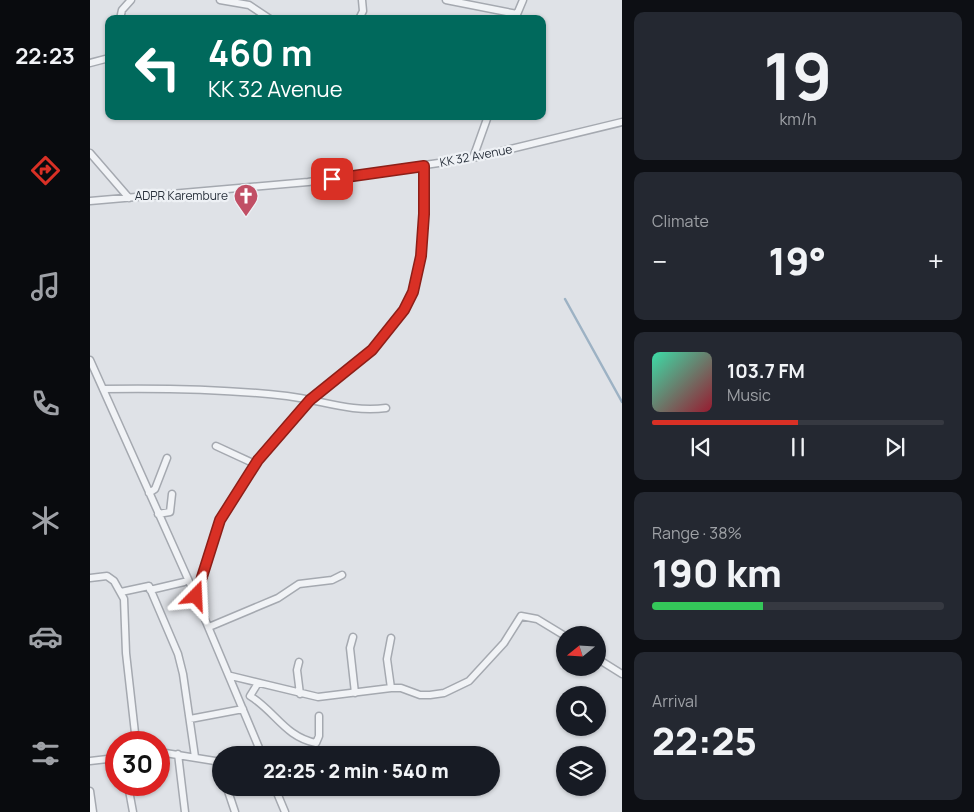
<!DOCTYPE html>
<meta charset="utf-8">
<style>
:root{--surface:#171b24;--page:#242831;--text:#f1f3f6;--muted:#9ea1a6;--line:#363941;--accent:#d93025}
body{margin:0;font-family:Manrope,sans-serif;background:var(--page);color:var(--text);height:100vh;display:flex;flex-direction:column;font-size:19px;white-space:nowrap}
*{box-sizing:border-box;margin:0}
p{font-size:16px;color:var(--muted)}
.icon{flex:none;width:28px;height:28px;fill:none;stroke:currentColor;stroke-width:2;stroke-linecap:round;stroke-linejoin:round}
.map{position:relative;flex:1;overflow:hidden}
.side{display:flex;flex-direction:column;gap:12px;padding:12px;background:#0d0f14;width:352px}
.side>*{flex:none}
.top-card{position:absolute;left:15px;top:15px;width:441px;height:105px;border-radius:10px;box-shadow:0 1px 4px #0004;background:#00695c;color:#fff;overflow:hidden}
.needle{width:32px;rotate:252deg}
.buttons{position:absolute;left:466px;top:626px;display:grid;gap:10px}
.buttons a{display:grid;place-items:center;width:50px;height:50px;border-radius:50%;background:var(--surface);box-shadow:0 1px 4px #0004;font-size:25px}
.speed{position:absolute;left:15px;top:731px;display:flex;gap:10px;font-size:25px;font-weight:700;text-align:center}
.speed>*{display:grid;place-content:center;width:65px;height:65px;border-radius:50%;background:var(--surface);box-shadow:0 1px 4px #0004;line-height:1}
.speed .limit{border:8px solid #d22;background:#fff;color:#111}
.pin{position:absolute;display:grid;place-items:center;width:42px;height:42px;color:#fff;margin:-21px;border-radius:10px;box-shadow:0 2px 8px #0006}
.me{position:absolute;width:55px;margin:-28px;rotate:21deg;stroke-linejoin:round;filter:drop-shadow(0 0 4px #0008)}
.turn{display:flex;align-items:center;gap:18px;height:105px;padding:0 20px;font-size:22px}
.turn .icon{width:65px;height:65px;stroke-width:2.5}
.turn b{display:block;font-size:35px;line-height:42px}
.big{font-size:38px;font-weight:800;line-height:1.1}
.side .card{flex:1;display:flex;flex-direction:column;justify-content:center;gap:8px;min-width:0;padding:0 18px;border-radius:10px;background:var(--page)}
.side .dial{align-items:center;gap:0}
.dial b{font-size:65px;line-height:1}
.song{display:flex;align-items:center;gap:15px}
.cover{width:60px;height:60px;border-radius:8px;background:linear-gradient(135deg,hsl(160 70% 55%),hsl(350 70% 35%))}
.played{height:5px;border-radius:2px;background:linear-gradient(90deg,var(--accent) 50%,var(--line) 50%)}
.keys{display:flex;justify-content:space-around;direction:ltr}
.heat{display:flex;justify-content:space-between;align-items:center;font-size:28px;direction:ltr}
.charge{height:8px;border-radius:4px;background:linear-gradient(90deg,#34c759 38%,var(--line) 0)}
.trip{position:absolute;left:122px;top:746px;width:288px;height:50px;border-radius:25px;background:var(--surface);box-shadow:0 1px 4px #0004;font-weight:800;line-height:50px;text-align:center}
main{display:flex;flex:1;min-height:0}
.tabs{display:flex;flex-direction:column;width:90px;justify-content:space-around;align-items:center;background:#090b0e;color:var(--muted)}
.tabs .icon{width:35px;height:35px}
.tabs .active{color:var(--accent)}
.tabs b{font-size:22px;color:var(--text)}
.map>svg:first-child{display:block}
</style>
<main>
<nav class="tabs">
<b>22:23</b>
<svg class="icon active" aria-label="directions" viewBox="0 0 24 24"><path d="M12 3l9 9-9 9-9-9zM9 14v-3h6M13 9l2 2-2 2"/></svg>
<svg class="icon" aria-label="music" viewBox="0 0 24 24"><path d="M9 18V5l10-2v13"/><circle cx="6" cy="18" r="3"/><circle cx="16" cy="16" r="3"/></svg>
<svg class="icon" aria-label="phone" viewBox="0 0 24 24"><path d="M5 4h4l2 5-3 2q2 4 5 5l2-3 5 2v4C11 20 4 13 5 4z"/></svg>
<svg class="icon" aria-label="climate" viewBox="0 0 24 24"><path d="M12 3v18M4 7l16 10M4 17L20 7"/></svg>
<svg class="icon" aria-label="car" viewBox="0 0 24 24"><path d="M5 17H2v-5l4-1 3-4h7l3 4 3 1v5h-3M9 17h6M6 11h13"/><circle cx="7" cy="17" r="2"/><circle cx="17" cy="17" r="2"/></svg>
<svg class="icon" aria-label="filters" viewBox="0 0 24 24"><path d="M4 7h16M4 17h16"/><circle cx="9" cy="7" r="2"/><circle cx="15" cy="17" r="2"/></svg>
</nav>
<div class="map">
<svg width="532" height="812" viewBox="0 0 532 812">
<rect width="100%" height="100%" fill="#dfe2e7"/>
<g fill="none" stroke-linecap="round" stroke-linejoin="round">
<!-- stream -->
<path stroke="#9db2c4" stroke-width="2.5" d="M475,299l57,103"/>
<defs>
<path id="street" d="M130,0l29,5 21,14
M356,0l71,14
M30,19l2,-9 9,-10
M269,19l4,-8 -1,-11
M425,19l8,-19
M0,63l19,-5
M0,153l39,45
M383,158l15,-42
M0,201l218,-19 165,-24 149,-36
M0,360l98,219 74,176
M13,389c62,-1 123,0 184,7 34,4 65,17 99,12
M126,446l39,18
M59,493l6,-4 12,-31
M68,514l12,-2 2,-18
M0,578l17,-2 7,5 10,18 2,54 10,89
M60,590l34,-8
M31,592l28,-6 29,68 5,20 12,83
M106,596l24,-76 38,-60 52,-60 62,-50 33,-40 8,-19 8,-36 3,-41v-49
M119,627l69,-29 21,-14 33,-4 10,-5
M263,637l-3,11 5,45
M301,638l-4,21 4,29
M508,659l24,15
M209,662l-2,8 3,24
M141,676l87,21 73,-9h10l19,7h10l14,-2 25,-12 35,-38 17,-27 16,3 28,17
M168,683l-8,13c25,15 35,41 66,47l3,-7v-20
M100,719l53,-10
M69,752l62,10
M88,754l7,58
M0,761l26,-3
M38,785l5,27
M137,788l8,24
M185,788l10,24
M0,791l3,21"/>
</defs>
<!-- street casing -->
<use href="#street" stroke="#a5a9b0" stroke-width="9"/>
<!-- street -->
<use href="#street" stroke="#f1f3f6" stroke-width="6"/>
</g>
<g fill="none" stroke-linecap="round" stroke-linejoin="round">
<defs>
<path id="route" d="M106,596l24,-76 38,-60 52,-60 62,-50 32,-40 9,-18 8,-36 3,-42v-48l-92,13"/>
</defs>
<!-- route casing -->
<use href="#route" stroke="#8d1f18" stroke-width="12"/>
<!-- route -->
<use href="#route" stroke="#d93025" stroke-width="9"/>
</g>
<!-- icons -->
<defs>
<symbol id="church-pin" viewBox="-11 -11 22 30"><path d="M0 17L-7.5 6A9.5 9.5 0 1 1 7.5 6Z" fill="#c14f65" stroke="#eef1f5"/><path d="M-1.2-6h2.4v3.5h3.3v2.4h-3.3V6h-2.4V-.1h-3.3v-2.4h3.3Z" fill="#fff"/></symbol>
</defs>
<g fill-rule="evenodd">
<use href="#church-pin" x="142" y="182" width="28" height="38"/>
</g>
<g text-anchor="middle" stroke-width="4.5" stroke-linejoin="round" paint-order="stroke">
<!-- street labels -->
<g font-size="12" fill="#29313c" stroke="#eef1f5">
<text transform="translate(386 156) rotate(-11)" y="4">KK 32 Avenue</text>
</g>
<!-- poi labels -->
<g font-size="12" fill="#29313c" stroke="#eef1f5" text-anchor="end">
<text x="138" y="200">ADPR Karembure</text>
</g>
</g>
</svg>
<div class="buttons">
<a><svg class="needle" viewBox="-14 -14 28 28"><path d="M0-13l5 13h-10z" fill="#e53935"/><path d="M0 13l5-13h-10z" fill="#9ea1a6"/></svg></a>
<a><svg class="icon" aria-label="search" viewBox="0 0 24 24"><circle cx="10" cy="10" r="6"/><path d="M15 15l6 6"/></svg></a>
<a><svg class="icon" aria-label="layers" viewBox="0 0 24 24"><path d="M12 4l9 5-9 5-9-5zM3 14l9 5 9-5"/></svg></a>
</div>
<div class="speed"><div class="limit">30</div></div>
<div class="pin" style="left:242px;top:179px;background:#d93025"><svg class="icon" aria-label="arrive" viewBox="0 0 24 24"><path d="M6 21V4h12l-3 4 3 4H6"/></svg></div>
<svg class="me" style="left:106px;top:596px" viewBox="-20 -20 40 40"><path d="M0-17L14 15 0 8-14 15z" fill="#d93025" stroke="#fff" stroke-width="4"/></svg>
<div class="trip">22:25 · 2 min · 540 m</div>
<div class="top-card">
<div class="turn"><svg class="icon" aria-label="left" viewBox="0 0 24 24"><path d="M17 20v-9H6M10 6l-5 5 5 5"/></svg><div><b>460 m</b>KK 32 Avenue</div></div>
</div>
</div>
<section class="side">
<div class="card dial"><b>19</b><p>km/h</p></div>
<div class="card"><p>Climate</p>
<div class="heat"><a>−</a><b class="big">19°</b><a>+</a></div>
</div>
<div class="card">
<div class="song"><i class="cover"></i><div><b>103.7 FM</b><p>Music</p></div></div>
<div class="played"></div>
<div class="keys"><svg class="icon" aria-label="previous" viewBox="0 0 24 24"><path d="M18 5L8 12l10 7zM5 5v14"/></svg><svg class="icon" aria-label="pause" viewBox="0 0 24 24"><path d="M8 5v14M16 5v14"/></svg><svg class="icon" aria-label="next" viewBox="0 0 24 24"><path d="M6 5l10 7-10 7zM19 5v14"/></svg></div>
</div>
<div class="card"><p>Range · 38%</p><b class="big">190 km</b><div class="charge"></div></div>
<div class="card"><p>Arrival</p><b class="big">22:25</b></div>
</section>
</main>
